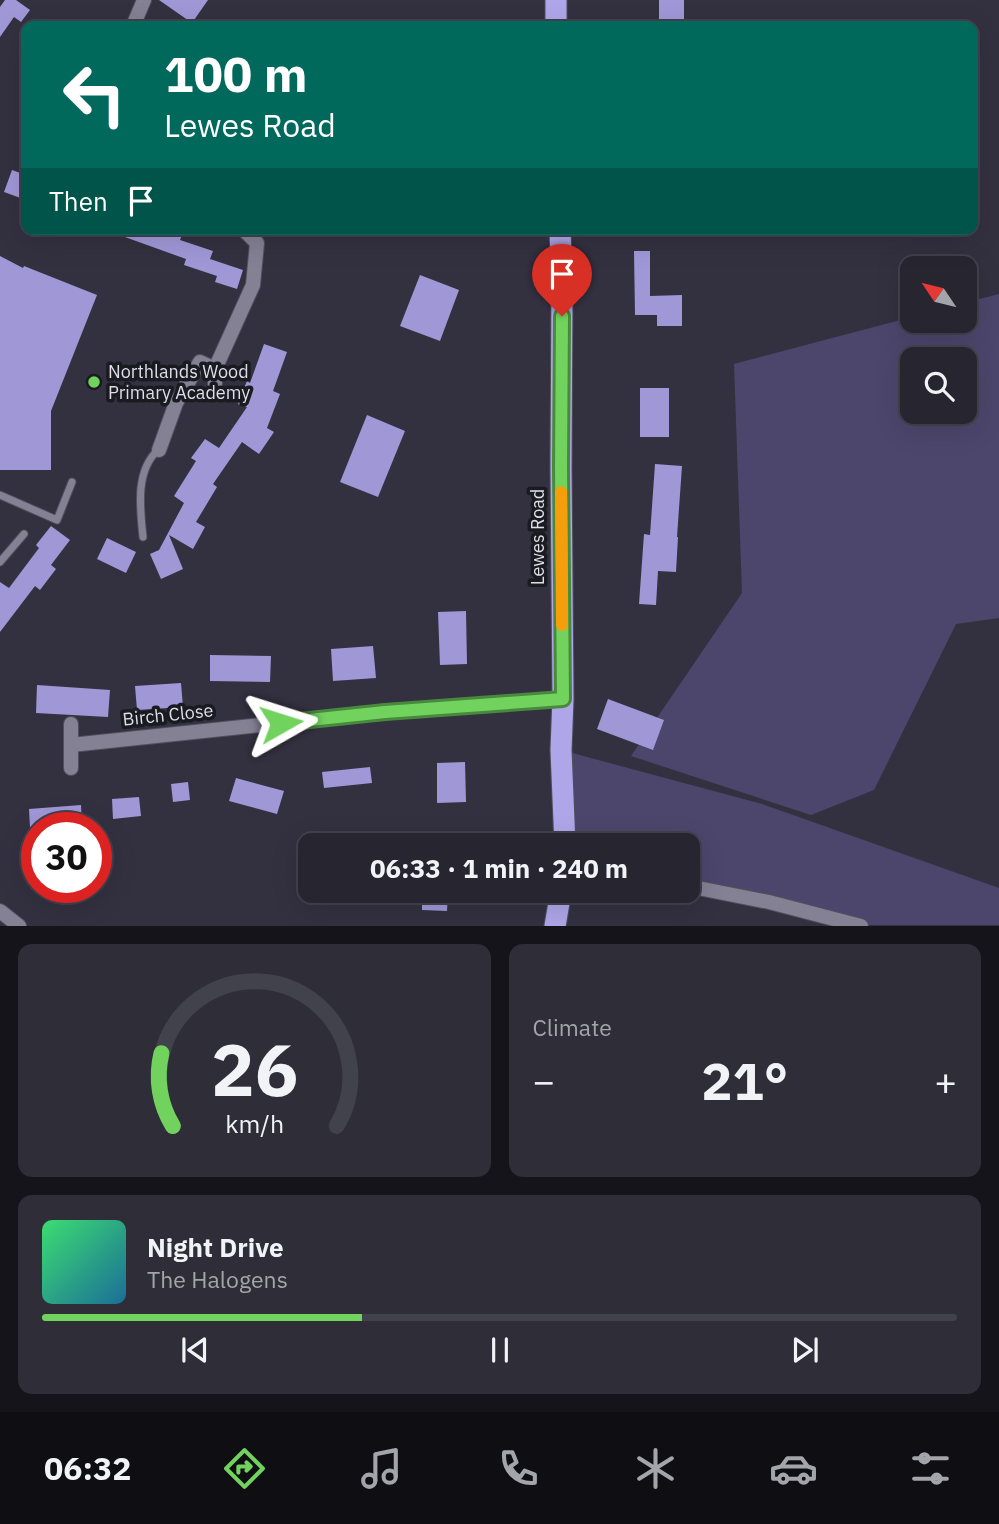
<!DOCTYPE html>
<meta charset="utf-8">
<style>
:root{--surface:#262530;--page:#2e2d38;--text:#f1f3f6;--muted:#a4a5ab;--line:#42424c;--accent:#71d35e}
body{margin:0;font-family:"IBM Plex Sans",sans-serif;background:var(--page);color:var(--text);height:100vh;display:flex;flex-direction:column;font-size:26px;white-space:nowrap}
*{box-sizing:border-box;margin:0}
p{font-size:23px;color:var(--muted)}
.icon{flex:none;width:38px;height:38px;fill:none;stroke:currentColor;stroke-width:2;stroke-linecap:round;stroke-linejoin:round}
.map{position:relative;height:926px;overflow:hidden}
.details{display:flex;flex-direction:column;gap:18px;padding:18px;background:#15141a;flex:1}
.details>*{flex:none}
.hud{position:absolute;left:21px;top:21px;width:957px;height:214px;border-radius:14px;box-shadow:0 7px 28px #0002,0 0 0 2px var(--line);background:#00695c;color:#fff;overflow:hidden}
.needle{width:46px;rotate:305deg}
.controls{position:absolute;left:900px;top:256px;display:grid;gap:14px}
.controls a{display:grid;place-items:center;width:77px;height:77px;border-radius:14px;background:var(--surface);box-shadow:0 7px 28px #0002,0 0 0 2px var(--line);font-size:35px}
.speed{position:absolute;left:21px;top:812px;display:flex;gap:14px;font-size:35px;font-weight:700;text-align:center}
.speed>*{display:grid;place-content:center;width:91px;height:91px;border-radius:50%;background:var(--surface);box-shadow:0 7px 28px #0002,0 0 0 2px var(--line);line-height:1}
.speed .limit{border:10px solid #d22;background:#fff;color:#111}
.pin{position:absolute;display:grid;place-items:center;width:60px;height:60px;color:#fff;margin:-72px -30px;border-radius:50% 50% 50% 0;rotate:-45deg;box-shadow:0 0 7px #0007}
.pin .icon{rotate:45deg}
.me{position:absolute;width:77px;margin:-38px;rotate:84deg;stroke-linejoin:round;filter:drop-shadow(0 0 5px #0008)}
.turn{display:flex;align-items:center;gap:24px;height:147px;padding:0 28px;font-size:32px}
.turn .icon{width:91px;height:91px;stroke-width:2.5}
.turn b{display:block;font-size:49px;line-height:60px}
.then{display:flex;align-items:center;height:66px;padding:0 28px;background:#0003;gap:14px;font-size:26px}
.big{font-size:52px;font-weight:800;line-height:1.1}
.details .widget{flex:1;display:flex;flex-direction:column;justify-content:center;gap:10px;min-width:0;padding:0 24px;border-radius:14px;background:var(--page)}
.details .dial{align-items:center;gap:0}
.dial svg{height:182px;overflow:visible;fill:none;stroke:var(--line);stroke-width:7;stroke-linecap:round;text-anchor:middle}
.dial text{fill:var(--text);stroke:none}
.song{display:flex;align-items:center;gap:21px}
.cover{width:84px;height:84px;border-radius:10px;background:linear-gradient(135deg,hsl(140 70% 55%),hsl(200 70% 35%))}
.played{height:7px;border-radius:4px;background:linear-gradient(90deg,var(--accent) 35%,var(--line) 35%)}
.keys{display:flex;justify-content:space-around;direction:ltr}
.heat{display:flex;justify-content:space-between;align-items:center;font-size:38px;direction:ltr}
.details .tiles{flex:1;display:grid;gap:18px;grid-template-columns:1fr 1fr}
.widget:last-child{grid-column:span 2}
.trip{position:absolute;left:298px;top:833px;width:402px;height:70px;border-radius:14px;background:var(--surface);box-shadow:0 7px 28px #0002,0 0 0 2px var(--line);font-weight:800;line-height:70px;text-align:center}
.tab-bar{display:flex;height:112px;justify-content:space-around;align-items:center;background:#0f0f13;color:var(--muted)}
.tab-bar .icon{width:49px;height:49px}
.tab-bar .on{color:var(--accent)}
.tab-bar b{font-size:32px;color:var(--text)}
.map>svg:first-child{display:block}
</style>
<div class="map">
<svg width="999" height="926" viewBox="0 0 999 926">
<rect width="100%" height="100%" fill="#333140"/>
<!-- green -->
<path fill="#4c466c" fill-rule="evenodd" d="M999,294v324l-43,6 -82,166 -63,25 -180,-59 111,-163 -8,-229 178,-47v3h52v-17zM912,359h52v52h-52z
M561,750l201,54 237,84v37h-139l-172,-40v-40h-123z"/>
<!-- building -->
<path fill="#a097d7" d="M5,0h11l14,10 -9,12 -7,-5 -14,20v-30z
M159,0h49l-16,23z
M659,0h25v26h-25z
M12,170l14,5v25l-22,-8z
M111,229h73l-4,11 33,11 -3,8 33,11 -6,19 -22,-7 2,-6 -33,-11 2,-6 -75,-27z
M634,251h16v45l32,-1v31h-25v-11h-22z
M0,256l23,12 1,-2 73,29 -46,116v59h-51z
M420,275l39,15 -19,51 -40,-15z
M264,344l23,8 -14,39 7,3 -13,34 7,4 -15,22 -17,-12 -29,42 4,3 -21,35 9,5 -12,22 -24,-14 14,34 -22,10 -11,-25 9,-4 25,-47 -10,-7 22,-35 -5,-3 14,-19 14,9 28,-41 -9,-3 9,-23 3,2z
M640,388h29v49h-29z
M367,415l38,16 -27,66 -38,-15z
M655,464l27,2 -5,71h1l-2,35 -18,-1 -2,34 -17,-1 5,-70 6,1z
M51,526l19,14 -19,25 5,4 -16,21 -5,-4 -35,46v-50l9,6 30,-40 -3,-3z
M107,538l29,14 -10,21 -29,-14z
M466,611l1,53 -27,1 -2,-53z
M373,646l3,32 -43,3 -2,-32z
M210,655l61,1 -1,26 -60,-1z
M181,683l2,24 -46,3 -2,-24z
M37,685l73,5 -2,27 -72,-4z
M608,699l56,21 -11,30 -56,-21z
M465,762l1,40 -29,1v-40z
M370,767l2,16 -48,5 -2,-16z
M236,778l48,13 -7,23 -48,-13z
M188,782l2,18 -17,2 -2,-18z
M139,797l2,19 -28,3 -1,-20z
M81,805l1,23h-52l-1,-19z
M422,891h26l-1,20 -25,-1z"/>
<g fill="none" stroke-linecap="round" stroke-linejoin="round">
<defs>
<path id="lane" d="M0,495l57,25 15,-38
M143,537c-3,-29 -8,-66 15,-87
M0,562l24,-28"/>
<path id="street" d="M133,26l11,-26
M215,384v-15l38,-84 4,-42 -14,-14
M159,450l17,-47 24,-41 15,7
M71,724v44
M71,745l314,-33 178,-13
M688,886l81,16 92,24
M0,911l19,15"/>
<path id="highway" d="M556,0v26
M560,229l2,62 -1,175 2,233 -2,51 4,95
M555,926l6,-35"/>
</defs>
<!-- lane casing -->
<use href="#lane" stroke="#514f5d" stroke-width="9"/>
<!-- street casing -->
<use href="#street" stroke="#514f5d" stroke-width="16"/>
<!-- highway casing -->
<use href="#highway" stroke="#514f5d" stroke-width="23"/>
<!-- lane -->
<use href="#lane" stroke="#838193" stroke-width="7"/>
<!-- street -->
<use href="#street" stroke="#838193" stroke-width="14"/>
<!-- highway -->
<use href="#highway" stroke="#afa6e9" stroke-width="21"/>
</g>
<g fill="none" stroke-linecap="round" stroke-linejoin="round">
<defs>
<path id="route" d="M281,723l104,-11 178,-13 -2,-233 1,-150"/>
</defs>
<!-- route casing -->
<use href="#route" stroke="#49893d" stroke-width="18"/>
<!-- route -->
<use href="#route" stroke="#71d35e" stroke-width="12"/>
<!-- slow -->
<path stroke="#f59e0b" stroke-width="12" d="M561,492l1,133"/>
</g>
<!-- markers -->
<circle fill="#71d35e" stroke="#1a1a21" stroke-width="2.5" cx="94" cy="382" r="7"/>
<g text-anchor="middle" stroke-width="7" stroke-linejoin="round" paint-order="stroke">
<!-- poi labels -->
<g font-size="18" fill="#dfdee8" stroke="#1a1a21" text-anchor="start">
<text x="108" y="378">Northlands Wood<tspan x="108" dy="21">Primary Academy</tspan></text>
</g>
<!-- street labels -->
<g font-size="18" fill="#dfdee8" stroke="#1a1a21">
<text transform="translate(538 537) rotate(-90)" y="6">Lewes Road</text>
<text transform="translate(168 715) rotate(-6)" y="6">Birch Close</text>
</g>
</g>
</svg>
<div class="controls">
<a><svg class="needle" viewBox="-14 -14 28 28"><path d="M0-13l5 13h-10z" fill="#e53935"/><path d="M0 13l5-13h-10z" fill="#a4a5ab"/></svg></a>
<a><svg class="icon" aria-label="search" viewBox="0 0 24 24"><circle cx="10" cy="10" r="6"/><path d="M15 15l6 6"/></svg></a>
</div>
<div class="speed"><div class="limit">30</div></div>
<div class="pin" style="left:562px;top:316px;background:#d93025"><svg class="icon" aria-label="arrive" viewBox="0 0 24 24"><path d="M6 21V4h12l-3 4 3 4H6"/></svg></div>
<svg class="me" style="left:281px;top:723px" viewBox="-20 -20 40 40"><path d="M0-17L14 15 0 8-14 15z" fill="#71d35e" stroke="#fff" stroke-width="4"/></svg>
<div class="trip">06:33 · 1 min · 240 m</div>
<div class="hud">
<div class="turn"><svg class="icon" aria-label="left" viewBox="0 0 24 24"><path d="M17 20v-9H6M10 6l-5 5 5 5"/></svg><div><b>100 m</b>Lewes Road</div></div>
<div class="then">Then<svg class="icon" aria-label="arrive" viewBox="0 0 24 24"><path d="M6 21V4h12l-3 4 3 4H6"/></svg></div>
</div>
</div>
<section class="details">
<div class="tiles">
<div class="widget dial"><svg viewBox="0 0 100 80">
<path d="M14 69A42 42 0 1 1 86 69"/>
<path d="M14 69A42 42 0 0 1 9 37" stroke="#71d35e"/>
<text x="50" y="56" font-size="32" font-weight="700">26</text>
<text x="50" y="72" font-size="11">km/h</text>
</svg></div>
<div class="widget"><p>Climate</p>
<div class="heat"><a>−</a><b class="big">21°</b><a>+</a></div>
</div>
<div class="widget">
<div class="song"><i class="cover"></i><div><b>Night Drive</b><p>The Halogens</p></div></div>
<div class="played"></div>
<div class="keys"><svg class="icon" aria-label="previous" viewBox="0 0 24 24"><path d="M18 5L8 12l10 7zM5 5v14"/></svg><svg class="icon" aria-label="pause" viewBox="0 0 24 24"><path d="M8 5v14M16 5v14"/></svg><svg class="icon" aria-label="next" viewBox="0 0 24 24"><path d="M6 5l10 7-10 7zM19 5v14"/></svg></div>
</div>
</div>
</section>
<nav class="tab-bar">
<b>06:32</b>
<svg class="icon on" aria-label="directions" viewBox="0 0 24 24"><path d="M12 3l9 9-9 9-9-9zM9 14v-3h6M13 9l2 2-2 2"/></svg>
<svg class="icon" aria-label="music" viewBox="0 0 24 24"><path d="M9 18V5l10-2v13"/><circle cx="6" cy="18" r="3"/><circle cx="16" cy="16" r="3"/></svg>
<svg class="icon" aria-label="phone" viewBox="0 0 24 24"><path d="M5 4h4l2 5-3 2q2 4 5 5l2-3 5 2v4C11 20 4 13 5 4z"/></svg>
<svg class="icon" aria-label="climate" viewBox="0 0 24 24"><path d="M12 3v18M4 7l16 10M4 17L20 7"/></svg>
<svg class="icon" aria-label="car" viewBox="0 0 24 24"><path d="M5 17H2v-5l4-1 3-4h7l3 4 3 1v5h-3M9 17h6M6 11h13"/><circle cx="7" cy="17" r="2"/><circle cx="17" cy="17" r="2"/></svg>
<svg class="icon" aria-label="filters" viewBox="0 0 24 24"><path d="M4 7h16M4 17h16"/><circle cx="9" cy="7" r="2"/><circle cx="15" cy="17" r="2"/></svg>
</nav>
